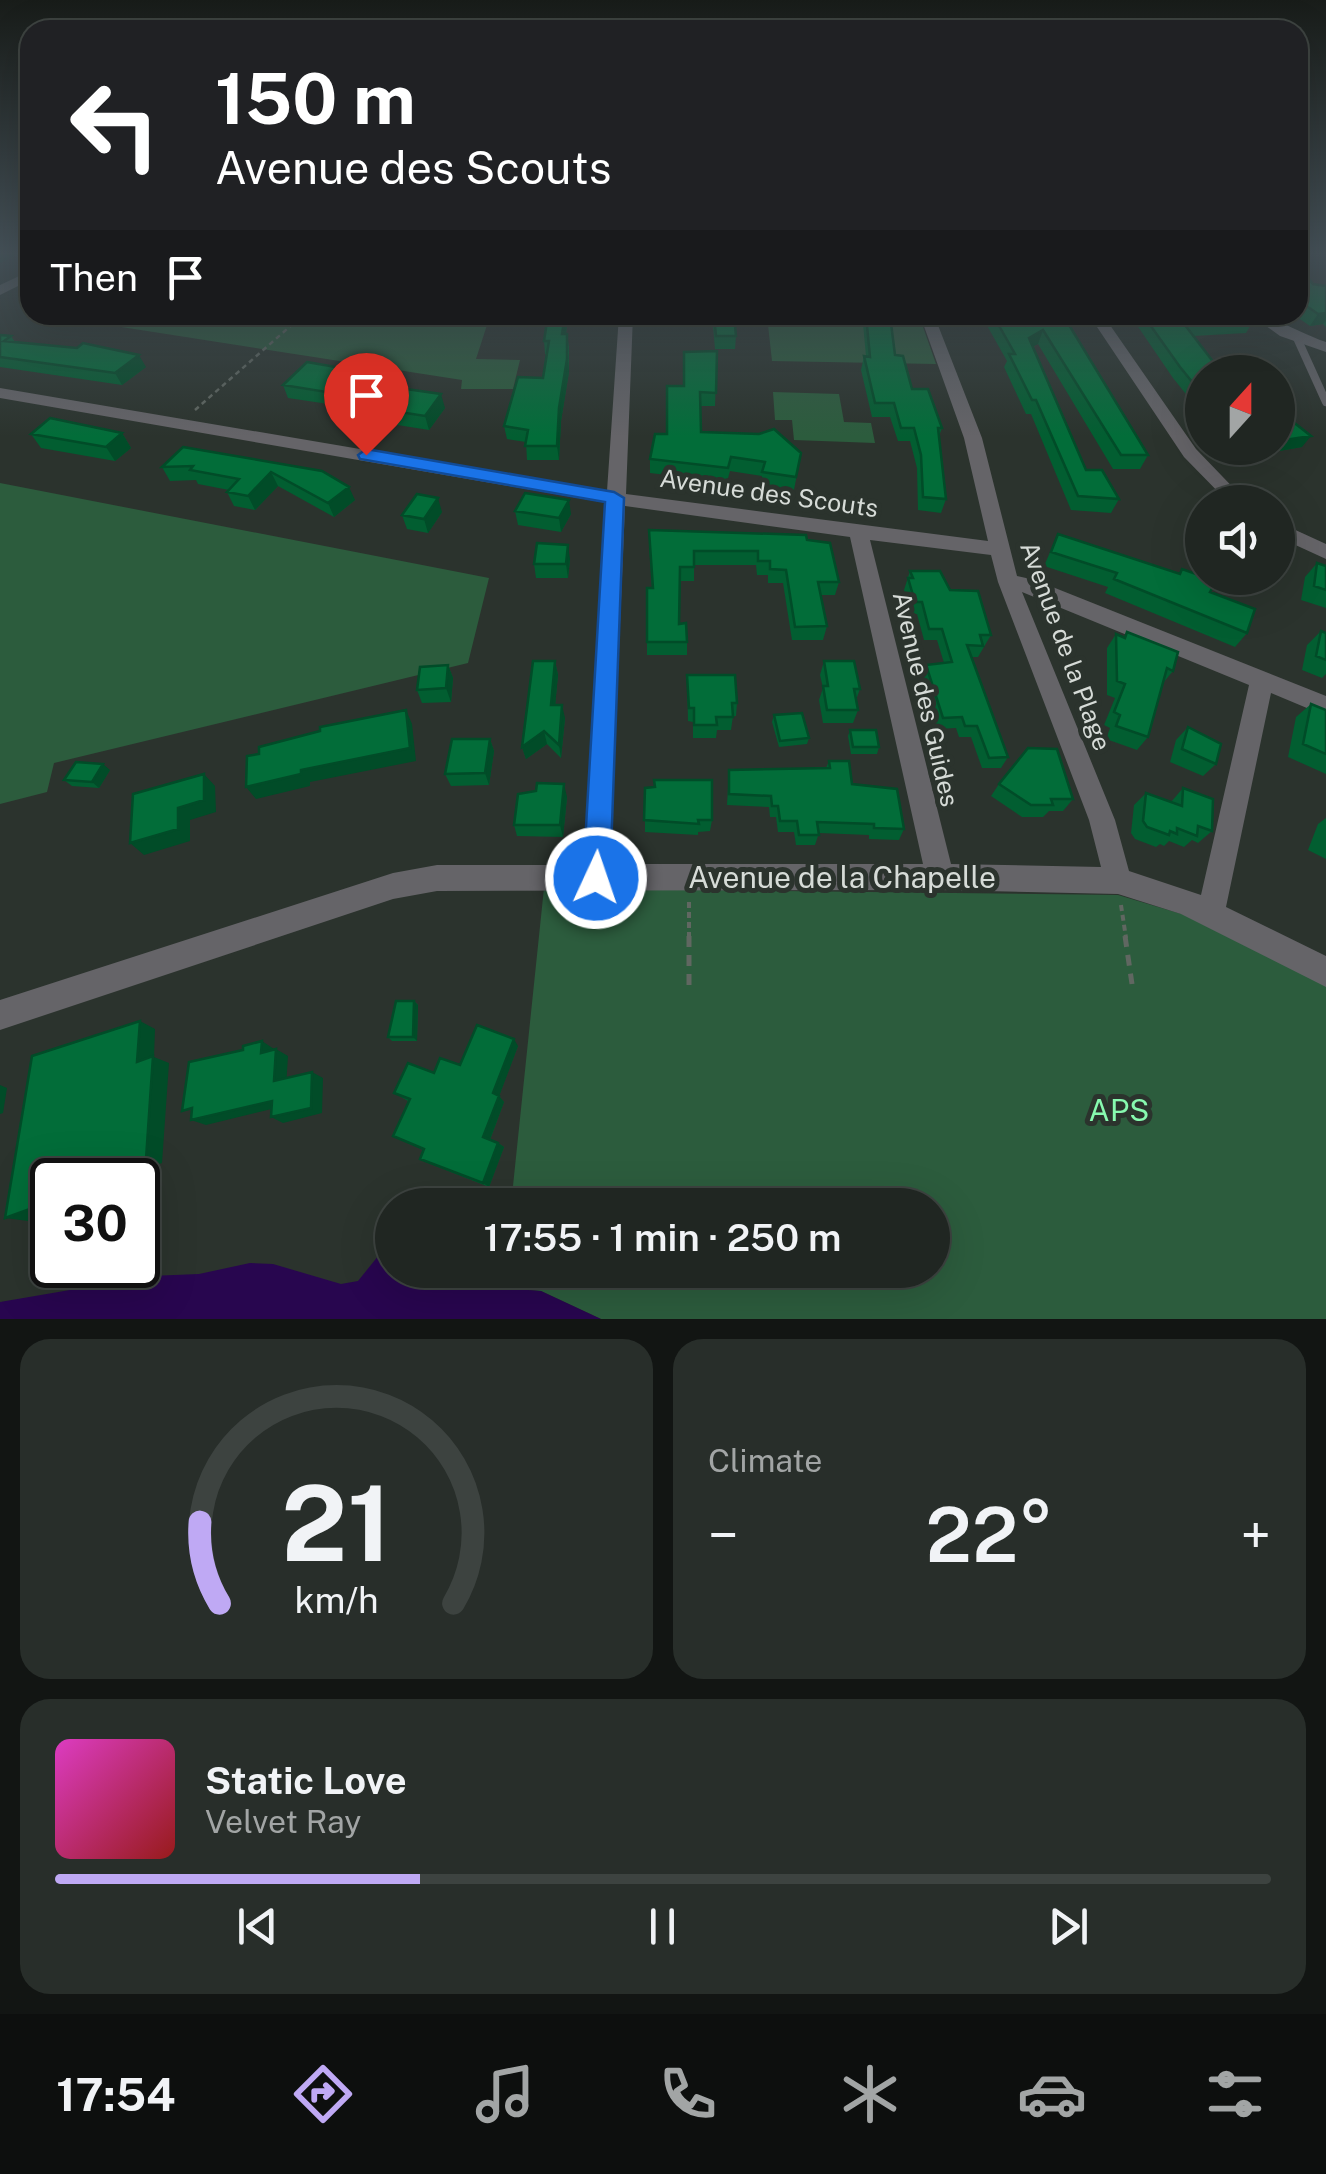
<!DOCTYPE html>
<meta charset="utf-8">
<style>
:root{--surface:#202622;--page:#282e2a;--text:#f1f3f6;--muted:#a2a5a5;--line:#3d4340;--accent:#bfa9f4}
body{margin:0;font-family:"Public Sans",sans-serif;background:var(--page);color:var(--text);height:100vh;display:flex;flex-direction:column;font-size:38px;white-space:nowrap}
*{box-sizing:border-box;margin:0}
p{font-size:32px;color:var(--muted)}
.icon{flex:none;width:55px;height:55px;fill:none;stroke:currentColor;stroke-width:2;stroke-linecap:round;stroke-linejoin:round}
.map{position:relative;height:1319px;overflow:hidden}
.panel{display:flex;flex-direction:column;gap:20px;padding:20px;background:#121513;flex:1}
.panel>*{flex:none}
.guide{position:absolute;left:20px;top:20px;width:1288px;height:305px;border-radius:30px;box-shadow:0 10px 40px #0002,0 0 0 2px var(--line);background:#202124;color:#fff;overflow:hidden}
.needle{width:65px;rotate:21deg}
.fabs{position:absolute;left:1185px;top:355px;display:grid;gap:20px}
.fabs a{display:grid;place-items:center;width:110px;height:110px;border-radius:50%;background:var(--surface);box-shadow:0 10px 40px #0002,0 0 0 2px var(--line);font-size:50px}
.speed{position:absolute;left:30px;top:1158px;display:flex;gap:20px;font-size:50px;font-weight:700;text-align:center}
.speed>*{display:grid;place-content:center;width:130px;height:130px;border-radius:50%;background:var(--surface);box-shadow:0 10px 40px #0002,0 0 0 2px var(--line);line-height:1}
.speed .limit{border:5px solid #111;border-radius:15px;background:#fff;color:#111}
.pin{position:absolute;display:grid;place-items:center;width:85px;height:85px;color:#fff;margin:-102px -42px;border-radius:50% 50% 50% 0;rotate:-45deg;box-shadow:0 0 10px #0007}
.pin .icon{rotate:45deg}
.me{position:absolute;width:110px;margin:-55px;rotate:3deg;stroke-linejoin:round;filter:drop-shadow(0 0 8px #0008)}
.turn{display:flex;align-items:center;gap:35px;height:210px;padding:0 30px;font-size:45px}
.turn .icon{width:130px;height:130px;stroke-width:2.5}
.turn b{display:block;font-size:70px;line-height:85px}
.then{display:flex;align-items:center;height:95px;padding:0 30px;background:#0003;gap:20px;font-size:38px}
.big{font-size:75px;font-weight:600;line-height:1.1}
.panel .widget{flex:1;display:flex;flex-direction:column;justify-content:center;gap:15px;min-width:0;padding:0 35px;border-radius:30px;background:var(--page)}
.panel .dial{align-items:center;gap:0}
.dial svg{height:260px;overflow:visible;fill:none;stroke:var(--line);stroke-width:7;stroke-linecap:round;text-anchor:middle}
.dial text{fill:var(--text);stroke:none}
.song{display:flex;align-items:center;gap:30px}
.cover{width:120px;height:120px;border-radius:15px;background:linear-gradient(135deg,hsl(310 70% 55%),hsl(0 70% 35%))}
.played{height:10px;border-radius:5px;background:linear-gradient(90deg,var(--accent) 30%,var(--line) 30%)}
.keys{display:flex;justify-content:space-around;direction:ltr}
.heat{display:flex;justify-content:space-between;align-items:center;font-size:55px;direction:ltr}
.panel .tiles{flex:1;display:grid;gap:20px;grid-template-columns:1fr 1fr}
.widget:last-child{grid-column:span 2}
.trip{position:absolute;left:375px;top:1188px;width:575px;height:100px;border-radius:50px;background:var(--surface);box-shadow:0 10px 40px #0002,0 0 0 2px var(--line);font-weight:600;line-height:100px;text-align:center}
.tabs{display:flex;height:160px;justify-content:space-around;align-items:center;background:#0d0f0e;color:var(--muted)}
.tabs .icon{width:70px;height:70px}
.tabs .active{color:var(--accent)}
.tabs b{font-size:45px;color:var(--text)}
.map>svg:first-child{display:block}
</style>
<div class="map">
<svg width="1326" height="1319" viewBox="0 0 1326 1319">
<rect width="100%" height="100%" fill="#2b332d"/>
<!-- green -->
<path fill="#2c5c3d" d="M77,315h422l-12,10 -11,34 44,1 -7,29h-52l1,-9 -392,-61z
M768,325l155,2 13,37 -164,-3z
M773,392l66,2 5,28 27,1 4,20 -81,-3 -2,-20h-17z
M0,483l489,95 -21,85 -414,100 -7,29 -47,12z
M544,888l574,7 77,23 131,66v335h-725l-60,-28 -39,-4 2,-17h428v-65h-421z"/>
<!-- water -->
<path fill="#28064f" d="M391,1246l1,24h58l23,16 68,5 60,28h-601v-17l99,-17 1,-7 99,-4 51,-11 23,1 68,20 17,-3 25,-31z"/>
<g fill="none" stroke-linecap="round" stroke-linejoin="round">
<!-- path-far2 -->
<path stroke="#606761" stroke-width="2.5" stroke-dasharray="5 4" stroke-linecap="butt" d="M195,410l108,-95"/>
<!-- path-far1 -->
<path stroke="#606761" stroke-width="4" stroke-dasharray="6 4" stroke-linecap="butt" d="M689,902v36
M1121,905l5,33"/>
<!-- path -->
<path stroke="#606761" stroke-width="5" stroke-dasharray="11 8" stroke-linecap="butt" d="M689,936v52
M1125,936l7,48"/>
<!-- lane -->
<path stroke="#656468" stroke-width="8" d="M1297,338l29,64"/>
<!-- street -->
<path fill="#656468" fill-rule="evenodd" d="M30,271v9l-30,15v-10z
M619,315h14l-7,179 362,47 -24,-103 -44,-123h14l48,123 35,138 18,4 291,116v20l-55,-23 -45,214 100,49v31l-145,-73 -63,-20 -178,-4 -503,1 -44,8 -393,131v-30l393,-127 44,-8h146l24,-362 -607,-105v-10l607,103zM625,506l225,31 73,327h-313zM870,540l121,15 7,27 91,238 12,47 -150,-3zM1022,592l227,93 -48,210 -72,-24 -14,-51z
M1089,315h14l93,134 51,53h-19l-44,-45z
M1251,315c21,0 51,19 75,27v10l-46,-16z
M1278,522l48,22v15l-48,-22z"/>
</g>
<!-- wall -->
<path fill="#025e31" d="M1298,266l15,18 13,2v41l-3,-3 -13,2 -16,-11h4z
M712,315h22l2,21 -1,13h-20z
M781,315h109l5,40 17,34 30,39 -3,8 7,63 -5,14 -23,-3 -1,-42 -7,-27h-12l-8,-24h-18l-11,-47 3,-14h2l-3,-32 -83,-5z
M981,315h82l85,140 -8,14h-27l-75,-125 -5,2 53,124 33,29 -8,14 -40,-3 -40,-96h-5l-22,-47 3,-6z
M1130,315h116l7,6 -7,12 -53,3 9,36v42l-29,-36z
M567,326l-1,8h1l2,13v25l-8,49 -2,39h-32l-1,-18 -19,-3 -3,-13 39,-48 4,-24h-2l-1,-13z
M0,335l11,1 4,6 131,25 -24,18 -122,-18z
M717,351l-2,55h-15l1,26 100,21 -7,37 -33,-4 1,-10 -32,-5 -3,11 -77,-9v-14l17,-25z
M353,370l3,8 16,3 3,8 70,19 -16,22 -63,-10 -4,-11 -74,-11 -5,-13z
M122,433l9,15 -16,13 -74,-13 -10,-14z
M183,447l139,24 33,29 -21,17 -56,-31 -23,24 -21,-4 -7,-14 2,-2 -31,-6 -2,-4 -26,1 -8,-14z
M1302,447l-64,11 -8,-10h48z
M515,511l56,3 -10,18 -43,-7z
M442,512l-14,21 -21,-4 -5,-14z
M1202,526v25l-13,-9 10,-15z
M1058,534l120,40 4,-5 28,23 37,41 -12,14 -130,-54 3,-6 -64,-21z
M807,540l32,42 -4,13h-15l7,31 -4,14h-31l-9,-57h-15v-8h-11l-1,-10h-62v16h-14l-1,43 8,18v13h-40v-67h5l-3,-44z
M570,559l-2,19h-32l-2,-14z
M1317,563l9,3v42l-25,-8 4,-23z
M910,571l40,19 41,45 -13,22h-7l37,100 -7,11h-19l-11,-31h-12l-3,-9 -19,1 -16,-52 5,-12 18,-2 -7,-23h-13l-7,-26h-7l-6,-24z
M1321,631l5,2v41l-4,4 -20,-8 5,-25z
M1127,632l46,39 -10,12 -15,54 -11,13 -31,-11 4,-11 -6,-3 11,-27 -8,-3v-47l9,-14 8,3z
M555,661l3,14 -3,30 10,13 -4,40 -14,-14 -21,15 -4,-12z
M824,661l36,28 -4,11 2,10 -5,13h-30l-4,-23 4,-12 -3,-13z
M448,665l5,13 -2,24 -29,1 -5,-13z
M687,675l50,28 -1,13h-3l-2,14h-14l-1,8h-23v-16l-5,-1z
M1311,704l15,6v64l-38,-17 8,-40z
M774,715l35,23 -2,6 -28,3 -7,-25z
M1188,727l28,37 -13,12 -33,-14 6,-22z
M850,730l29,17 -2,7h-26l-3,-18z
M490,739l4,12 -5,34 -38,1 -6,-12z
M829,761l23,23 52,45 -5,11 -30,-1v-4l-50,-2 -4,12h-19l-2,-13h-16l-2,-15h-6l-1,-10 -42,-2 2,-35 97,-2z
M110,770l-11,18 -27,-2 -8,-6z
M999,784l74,15 -10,12h-14l-6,6h-21l-31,-21z
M645,788l67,32 -2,11 -12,1v3l-53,-3z
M1183,788l29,43 -14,12 -6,-3 -8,7 -15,-6 -5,5 -4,-2 -4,3 -21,-8 -4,-6 3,-28 12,-12 25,9z
M567,797l-4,40 -46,-1 -3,-11z
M1326,818v41l-18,-9 10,-26z
M414,1001l4,4 -1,36h-25l-4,-4z
M518,1046l-19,50 5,6 -14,38 8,3 6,4 -15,40 -61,-24 -8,-4 3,-9 -30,-14 15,-35 -14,-8 66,-28z"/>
<!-- shaded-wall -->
<path fill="#014c28" d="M0,252h22l-22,11z
M1326,313v8l-3,3 -13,2 8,-12z
M565,315l2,11 -3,21 -2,-13z
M1043,330l-5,14 -14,7 5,-13z
M567,334l2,38 -8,49 -2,39 -2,-14 2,-38z
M139,355l7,12 -24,18 -7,-12z
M372,381l4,12 -15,13 1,4 -5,-13z
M441,394l4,14 -16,22 -4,-14z
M122,433l9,15 -16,13 -9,-14z
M1311,436l-9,11 -64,11 8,-10h32v-7z
M271,472l7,14 -23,24 -7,-14z
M349,487l6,13 -21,17 -6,-14z
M438,498l4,14 -14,21 -4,-14z
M569,500l2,14 -10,18 -2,-14z
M568,545l2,14 -2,19 -2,-14z
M555,661l3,14 -4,43 -3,-13z
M448,665l5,13 -2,24 -5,-14z
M562,705l3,13 -4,40 -2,-13z
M406,710l6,14 4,37 -106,21v4l-54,13 -10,-12 55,-17z
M544,731l3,13 -21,15 -4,-12z
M490,739l4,12 -5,34 -4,-12z
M103,764l7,6 -11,18 -7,-6z
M204,774l11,12 1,26 -26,8v21l-46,14 -14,-12 48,-35z
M564,784l3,13 -4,40 -3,-12z
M414,1001l4,4 -1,36 -4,-4z
M140,1021l15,8 -1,28 15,6 -7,100 -44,17h-29l48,-118z
M514,1039l4,7 -20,53 -5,-6z
M262,1041l12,8 -13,4z
M276,1049l12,7 -2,31 -12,-6z
M312,1072l11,6 -1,35 -39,10 -12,-6z
M0,1085l7,3 -4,25 -3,1z
M499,1096l5,6 -15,40 -6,-5z
M272,1101l12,5 -78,19 -15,-5z
M498,1143l6,4 -15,40 -6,-4z
M52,1201v10l-24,10 -23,-3z"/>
<!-- building -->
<path fill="#026d39" stroke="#014c28" stroke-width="2.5" d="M1298,266l15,18 13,2v27l-8,1 -20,-14z
M548,315h17l-3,19h5v25l-8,49 -2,38h-32l3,-16 -24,-4 14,-49 25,1 6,-37h-5z
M714,315h20l2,21h-20z
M866,315h24l5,40 8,1 9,33h16l14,39h-4l8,71 -23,-2 -2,-42 -7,-27h-13l-7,-25h-19l-11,-47 6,1z
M993,315h70l85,140h-27l-78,-125 -14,8 57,132h16l17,29 -41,-3 -42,-96h-4l-23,-46h6z
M1143,315h103l7,6 -68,4 36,47h-19v22l-22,-27z
M0,335l11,1 -7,5 73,7 6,-5 56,12 -24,18 -115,-16z
M717,351l-1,42 -16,-1 1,40 58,2 15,-5 27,24 -5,24 -34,-5 3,-10 -34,-5 -3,11 -78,-9 5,-25h12v-48h17v-34z
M307,362l46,8 -7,7 26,4 -15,16 -74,-12z
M378,385l63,9 -16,22 -64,-10z
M1278,410l33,26 -33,5z
M50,418l72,15 -16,14 -75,-13z
M183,447l139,24 27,16 -21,16 -57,-31 -23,24 -21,-4 12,-13 -49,-9 3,-4 -31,1z
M525,493l44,7 -10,18 -44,-7z
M417,494l21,4 -14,21 -22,-4z
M649,530l157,5 1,5 23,3 9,39h-21l9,44 -32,1 -9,-57 -16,-1v-8h-12v-10h-64v16h-14l-1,57 7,-1 1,19h-40v-54h6z
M1058,534l122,40 2,-5 34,12 -6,11 45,17 -8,24 -133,-54 3,-6 -66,-21z
M537,543l31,2 -2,19h-32z
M1317,563l9,3v24l-12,-4z
M910,571h30l10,19 28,1 13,44h-11l3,11 -16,-1 41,112 -19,1 -12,-32h-12l-3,-9 -19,1 -17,-53 26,-3 -10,-33h-13l-7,-27h-7l-7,-24h5z
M1321,631l5,2v27l-10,-4z
M1127,632l51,20 -5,19 -6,-3 -19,69 -32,-11 4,-11 -6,-3 11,-28 -8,-3 -1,-47 9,4z
M533,661h22l-4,44h11l-3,40 -15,-14 -22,16z
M824,661h30l6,28h-6l4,21h-31l-4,-24h5z
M448,665l-2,23 -29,2 3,-23z
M687,675h48l2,28h-5l1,14h-17l1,8h-23v-17h-5z
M1311,704l15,6v44l-23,-10z
M406,710l4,38 -109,22v4l-55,13 1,-31 12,-2v-7l61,-16v-4z
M802,713l7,25 -29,3 -6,-26z
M1188,727l33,17 -5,20 -34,-15z
M850,730h26l3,17h-26z
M452,739h38l-5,34 -40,1z
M1028,748l29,1 16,50h-22l2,6h-22l-32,-21z
M829,761h20l3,23 45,5 7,40 -30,-1v-4l-57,-2 2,13h-20l-2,-14h-17l-2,-15h-6l-1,-10 -42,-2v-24l101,-2z
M76,762l27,2 -11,18 -28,-2z
M204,774v26l-26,8v21l-48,14 3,-49z
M654,780h58v40h-14l1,4 -55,-4 1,-32 10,-1z
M537,783l27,1 -4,41h-46l4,-31 18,-3z
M1183,788l30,11 -1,32 -14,-5 -1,10 -20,-8v6l-7,-3 -1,4 -22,-8 -4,-6 3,-28 36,13z
M396,1001h18l-1,36h-25z
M140,1021l-3,41 16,-6 -7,103 -57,21h-37v21l-47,17 27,-162z
M477,1025l37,14 -21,54 6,3 -16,41 15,6 -15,40 -63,-24 4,-10 -31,-13 17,-37 -16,-6 14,-30 26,10 6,-15 20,7z
M262,1041l-1,12 15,-4 -2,32 38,-9 -1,36 -40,9 1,-16 -81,19 1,-12 -10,3 7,-49 54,-12v-4z"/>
<!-- sky -->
<linearGradient id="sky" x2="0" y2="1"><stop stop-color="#181c19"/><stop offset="0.58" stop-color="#445057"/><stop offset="1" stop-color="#445057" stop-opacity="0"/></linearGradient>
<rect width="1326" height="437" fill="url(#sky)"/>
<!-- route -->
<path fill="#1a73e8" stroke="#114b97" stroke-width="2.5" d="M366,449l248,43 10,6 -14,380 -4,9 -10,4 -9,-4 -4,-9 22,-376 -245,-43 -2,-4z"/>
<g text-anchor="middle" stroke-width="10" stroke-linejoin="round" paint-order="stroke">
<!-- street labels -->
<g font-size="25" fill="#d6dbd7" stroke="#2b332d">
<text transform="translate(769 493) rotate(8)" y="9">Avenue des Scouts</text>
<text transform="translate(1066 646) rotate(70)" y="9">Avenue de la Plage</text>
<text transform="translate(926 699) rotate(77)" y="9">Avenue des Guides</text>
</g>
<!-- near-street labels -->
<g font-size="30" fill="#d6dbd7" stroke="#2b332d">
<text x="842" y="888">Avenue de la Chapelle</text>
</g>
<!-- near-park labels -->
<g font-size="30" fill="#87f9af" stroke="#2b332d">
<text x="1119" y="1121">APS</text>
</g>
</g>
</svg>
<div class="fabs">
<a><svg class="needle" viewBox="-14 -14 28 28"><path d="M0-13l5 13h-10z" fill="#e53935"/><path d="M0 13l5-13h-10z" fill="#a2a5a5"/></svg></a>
<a><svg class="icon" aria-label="sound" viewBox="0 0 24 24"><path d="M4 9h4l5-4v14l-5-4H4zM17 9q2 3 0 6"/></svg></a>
</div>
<div class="speed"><div class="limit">30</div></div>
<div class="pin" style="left:366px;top:455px;background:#d93025"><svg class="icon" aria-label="arrive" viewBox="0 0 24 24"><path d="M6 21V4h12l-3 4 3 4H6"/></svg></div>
<svg class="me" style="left:596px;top:878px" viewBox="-20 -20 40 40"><circle r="17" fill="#1a73e8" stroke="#fff" stroke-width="3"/><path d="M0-11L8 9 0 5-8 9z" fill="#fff"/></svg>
<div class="trip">17:55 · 1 min · 250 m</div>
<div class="guide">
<div class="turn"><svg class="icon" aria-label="left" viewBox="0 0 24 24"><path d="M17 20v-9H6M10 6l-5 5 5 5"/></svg><div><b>150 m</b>Avenue des Scouts</div></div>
<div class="then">Then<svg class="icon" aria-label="arrive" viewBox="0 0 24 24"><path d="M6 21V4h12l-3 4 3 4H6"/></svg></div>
</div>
</div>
<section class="panel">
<div class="tiles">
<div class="widget dial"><svg viewBox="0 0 100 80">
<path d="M14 69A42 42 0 1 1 86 69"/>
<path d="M14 69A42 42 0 0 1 8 44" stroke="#bfa9f4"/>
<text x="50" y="56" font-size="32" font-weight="700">21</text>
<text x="50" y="72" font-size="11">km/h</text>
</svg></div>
<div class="widget"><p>Climate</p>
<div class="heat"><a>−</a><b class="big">22°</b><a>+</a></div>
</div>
<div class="widget">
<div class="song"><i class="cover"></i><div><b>Static Love</b><p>Velvet Ray</p></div></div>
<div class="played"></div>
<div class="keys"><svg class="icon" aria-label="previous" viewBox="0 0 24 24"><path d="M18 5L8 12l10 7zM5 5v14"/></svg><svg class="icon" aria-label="pause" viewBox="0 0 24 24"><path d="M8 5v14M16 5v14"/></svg><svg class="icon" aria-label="next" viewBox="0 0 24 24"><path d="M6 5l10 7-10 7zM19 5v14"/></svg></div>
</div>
</div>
</section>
<nav class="tabs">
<b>17:54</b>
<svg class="icon active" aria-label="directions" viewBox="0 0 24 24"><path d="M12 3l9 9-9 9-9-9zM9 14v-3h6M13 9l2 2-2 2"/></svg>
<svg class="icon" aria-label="music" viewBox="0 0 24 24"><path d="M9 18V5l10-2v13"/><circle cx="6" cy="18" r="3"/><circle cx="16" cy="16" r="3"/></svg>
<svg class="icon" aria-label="phone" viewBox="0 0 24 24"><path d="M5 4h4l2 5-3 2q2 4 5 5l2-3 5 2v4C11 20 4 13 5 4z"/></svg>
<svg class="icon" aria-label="climate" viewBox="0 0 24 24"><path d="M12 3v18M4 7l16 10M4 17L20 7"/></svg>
<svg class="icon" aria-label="car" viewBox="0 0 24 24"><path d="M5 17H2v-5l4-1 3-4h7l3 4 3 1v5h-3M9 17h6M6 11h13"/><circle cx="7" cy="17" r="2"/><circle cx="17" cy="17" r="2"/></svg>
<svg class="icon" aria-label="filters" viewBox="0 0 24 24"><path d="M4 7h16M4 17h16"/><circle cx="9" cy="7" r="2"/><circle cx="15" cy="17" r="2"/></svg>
</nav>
